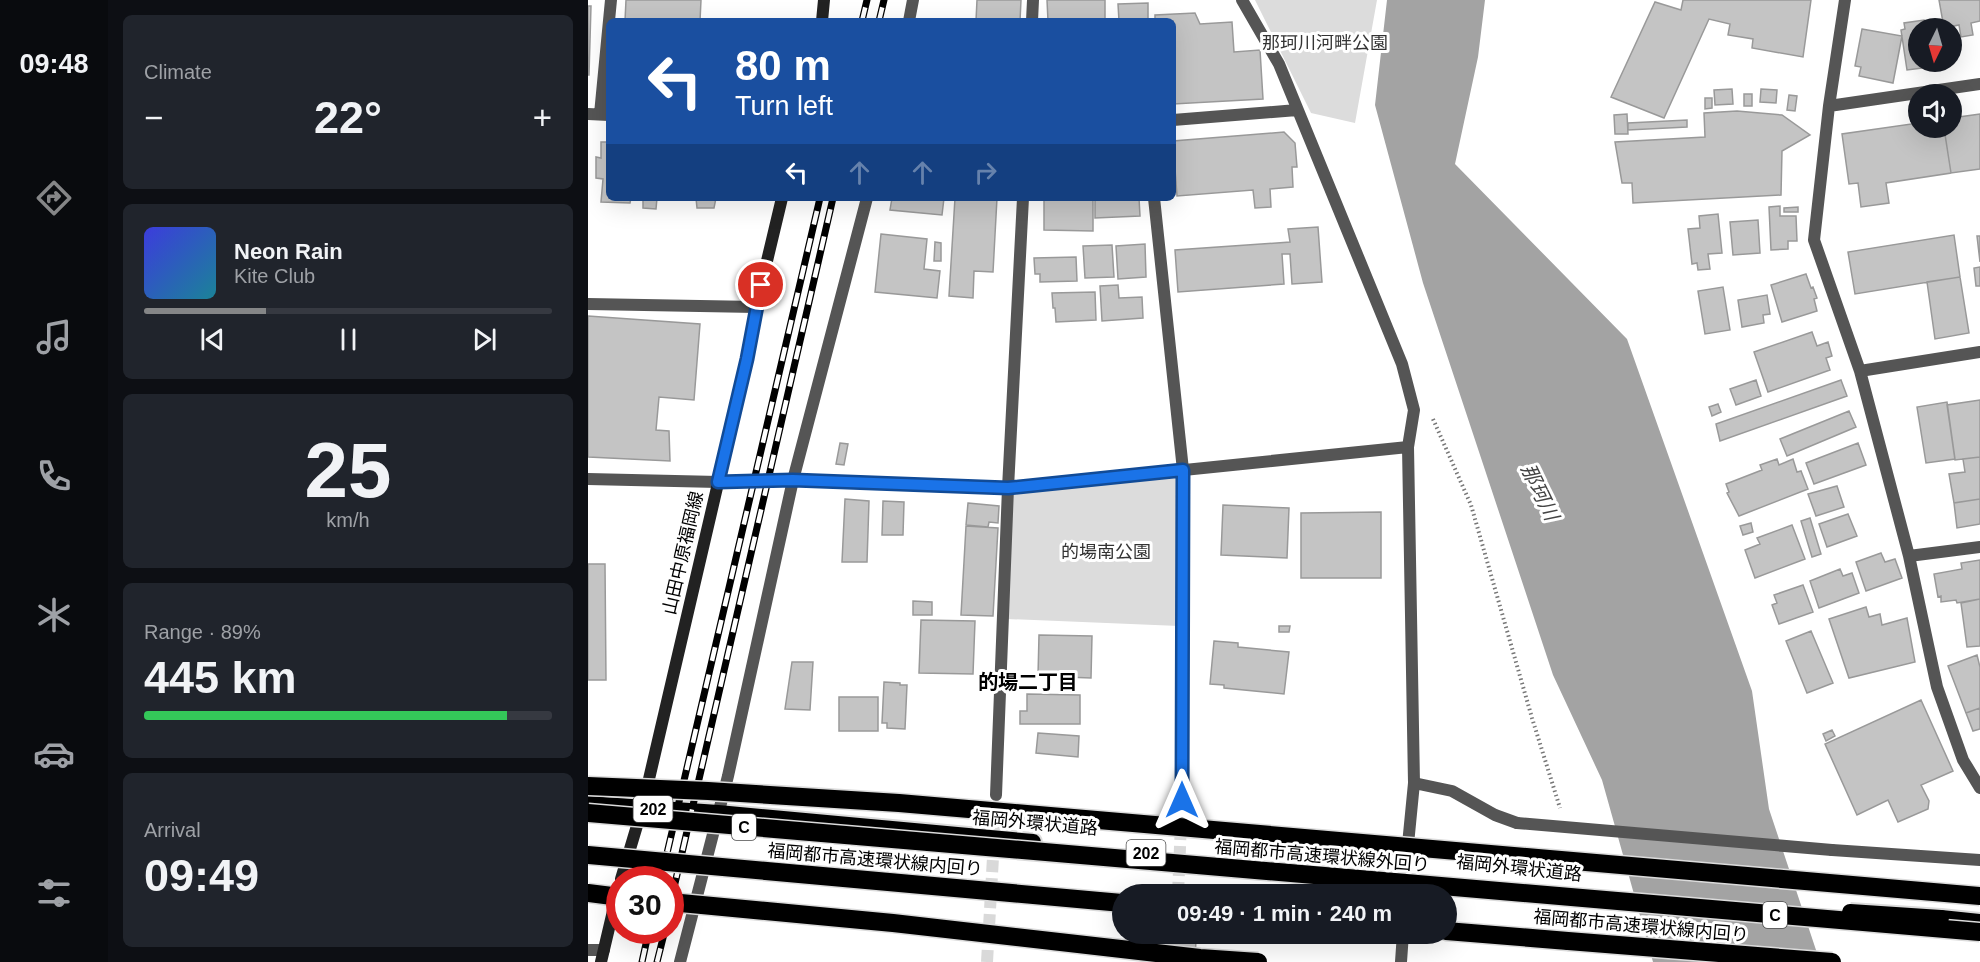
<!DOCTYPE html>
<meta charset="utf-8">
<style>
:root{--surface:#171b24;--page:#20242c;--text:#f1f3f6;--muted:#9ea1a6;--line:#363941;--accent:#858687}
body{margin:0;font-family:Helvetica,"Noto Sans JP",sans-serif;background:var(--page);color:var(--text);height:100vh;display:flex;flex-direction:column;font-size:22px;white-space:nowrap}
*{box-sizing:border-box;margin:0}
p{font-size:20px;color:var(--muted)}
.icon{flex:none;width:33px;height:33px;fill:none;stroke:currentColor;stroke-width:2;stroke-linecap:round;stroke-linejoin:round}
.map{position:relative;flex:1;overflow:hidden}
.details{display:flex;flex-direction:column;gap:15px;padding:15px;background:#0d0f14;width:480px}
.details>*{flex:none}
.top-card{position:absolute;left:18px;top:18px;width:570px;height:183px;border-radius:9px;box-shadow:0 6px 24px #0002;background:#1a4fa0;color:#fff;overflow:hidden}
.needle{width:39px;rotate:185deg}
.controls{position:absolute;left:1320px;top:18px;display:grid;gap:12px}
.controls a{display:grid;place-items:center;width:54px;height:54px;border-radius:50%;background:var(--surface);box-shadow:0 6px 24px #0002;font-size:30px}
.speed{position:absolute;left:18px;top:866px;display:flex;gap:12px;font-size:30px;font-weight:700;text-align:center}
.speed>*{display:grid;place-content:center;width:78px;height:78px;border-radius:50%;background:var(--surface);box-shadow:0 6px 24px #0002;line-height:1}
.speed .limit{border:9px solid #d22;background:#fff;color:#111}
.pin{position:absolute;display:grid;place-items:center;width:51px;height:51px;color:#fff;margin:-26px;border:3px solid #fff;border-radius:50%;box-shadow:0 2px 6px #0007}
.me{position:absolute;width:66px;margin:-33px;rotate:0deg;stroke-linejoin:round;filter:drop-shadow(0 0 4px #0008)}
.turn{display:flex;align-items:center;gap:21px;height:126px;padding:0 30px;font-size:27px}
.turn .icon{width:78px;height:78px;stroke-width:2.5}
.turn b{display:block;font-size:42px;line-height:51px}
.lanes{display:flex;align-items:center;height:57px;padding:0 30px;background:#0003;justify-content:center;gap:30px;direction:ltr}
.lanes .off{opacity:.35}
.big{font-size:45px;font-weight:700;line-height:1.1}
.details .card{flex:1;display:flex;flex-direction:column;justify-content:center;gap:9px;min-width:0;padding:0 21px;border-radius:9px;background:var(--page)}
.details .dial{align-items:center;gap:0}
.dial b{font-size:78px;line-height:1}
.song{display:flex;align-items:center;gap:18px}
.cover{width:72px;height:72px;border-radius:9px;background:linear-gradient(135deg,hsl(240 70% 55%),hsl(190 70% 35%))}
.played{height:6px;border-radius:3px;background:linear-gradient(90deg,var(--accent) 30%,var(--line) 30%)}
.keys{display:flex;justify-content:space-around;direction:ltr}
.heat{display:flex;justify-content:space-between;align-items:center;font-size:33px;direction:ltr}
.charge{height:9px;border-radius:4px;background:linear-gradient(90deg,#34c759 89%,var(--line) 0)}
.trip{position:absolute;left:524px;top:884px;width:345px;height:60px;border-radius:30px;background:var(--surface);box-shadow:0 6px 24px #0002;font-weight:700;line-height:60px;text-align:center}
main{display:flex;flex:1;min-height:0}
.dock{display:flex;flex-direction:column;width:108px;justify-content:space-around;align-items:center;background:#090b0e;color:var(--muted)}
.dock .icon{width:42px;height:42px}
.dock .on{color:var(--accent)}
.dock b{font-size:27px;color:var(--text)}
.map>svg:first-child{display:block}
</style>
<main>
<nav class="dock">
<b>09:48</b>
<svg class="icon on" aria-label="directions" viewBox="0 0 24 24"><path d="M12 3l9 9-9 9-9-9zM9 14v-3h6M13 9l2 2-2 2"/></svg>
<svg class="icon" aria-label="music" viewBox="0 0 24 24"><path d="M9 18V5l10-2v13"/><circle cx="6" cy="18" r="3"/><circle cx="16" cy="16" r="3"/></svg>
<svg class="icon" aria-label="phone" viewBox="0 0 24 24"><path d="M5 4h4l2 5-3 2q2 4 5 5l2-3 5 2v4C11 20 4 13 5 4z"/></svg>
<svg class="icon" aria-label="climate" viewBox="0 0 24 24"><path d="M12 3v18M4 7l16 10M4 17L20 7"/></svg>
<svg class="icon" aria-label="car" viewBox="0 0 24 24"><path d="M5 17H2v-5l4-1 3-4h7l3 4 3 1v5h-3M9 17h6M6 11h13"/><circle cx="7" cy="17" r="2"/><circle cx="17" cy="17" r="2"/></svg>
<svg class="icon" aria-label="filters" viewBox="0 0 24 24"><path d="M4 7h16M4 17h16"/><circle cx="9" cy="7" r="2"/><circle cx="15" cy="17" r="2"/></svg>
</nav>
<section class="details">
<div class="card"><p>Climate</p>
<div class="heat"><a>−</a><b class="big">22°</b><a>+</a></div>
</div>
<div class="card">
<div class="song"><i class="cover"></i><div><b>Neon Rain</b><p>Kite Club</p></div></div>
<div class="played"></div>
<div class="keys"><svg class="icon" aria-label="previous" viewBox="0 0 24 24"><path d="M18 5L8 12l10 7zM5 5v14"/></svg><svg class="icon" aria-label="pause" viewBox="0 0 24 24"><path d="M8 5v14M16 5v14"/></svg><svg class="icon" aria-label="next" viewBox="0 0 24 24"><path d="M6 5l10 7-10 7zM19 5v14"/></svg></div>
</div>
<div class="card dial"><b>25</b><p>km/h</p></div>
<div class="card"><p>Range · 89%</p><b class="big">445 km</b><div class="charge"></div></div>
<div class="card"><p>Arrival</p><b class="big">09:49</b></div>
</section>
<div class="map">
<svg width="1392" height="962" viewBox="0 0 1392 962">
<rect width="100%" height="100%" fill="#fff"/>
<!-- green -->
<path fill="#dcdcdc" d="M667,0h122l-22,123 -44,-10z
M591,474v152l-172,-7 4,-128z"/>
<!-- water -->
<path fill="#a3a3a3" d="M799,0h98l-7,57 -23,107 172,175 125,352 17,118 51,153h-167l-51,-182 -49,-105 -130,-392 -48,-178z"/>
<!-- building -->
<path fill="#c4c4c4" stroke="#999" stroke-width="1.5" d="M38,0h75l-1,21h-75z
M389,0h44l-1,21h-44z
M459,0h58v21h-57z
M1095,0h128l-8,57 -51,-9 1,-9 -25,-4 2,-11 -21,-5 -45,99 -53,-21 44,-95 26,8z
M1351,0h41v21l-9,2 2,12 -12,2 -2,-12 -15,3z
M560,3v18h-29l-1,-17z
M0,6h3l-2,69h-1z
M607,13l5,11 32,-2 2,30 26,-2 3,49 -90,5v-83h-18v-6z
M1336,20l1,8h-7v34h11l1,5 -23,3 -6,-40 4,-1 -1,-6z
M1274,29l40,7 -9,47 -34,-7 2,-9 -6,-1z
M1144,89l1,15 -18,1 -1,-15z
M1173,89l16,1 -1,13 -16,-1z
M1156,94h8v12h-8z
M1201,95l8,1 -2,15 -8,-1z
M1117,98h7v10l-7,1z
M1149,111l45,4 28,20 -28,16 -1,44 -148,8 -1,-20h-10l-7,-41 90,-5 -1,-24z
M1039,114l1,20h-13l-1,-19z
M1392,114v55l-29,4 -7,-45h8v-10z
M1099,120v7l-59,3v-7z
M1330,123v5h26l7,45 -65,10 3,20 -28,4 -3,-24 -9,1 -7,-50z
M696,132l11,11 2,24h-5l1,20 -23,2 1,18 -16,1 -2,-18 -76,6 -4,-55z
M13,142h8v56h22l-1,5 -29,-1 2,-23 -7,-1v-21l5,1z
M55,198h14l-1,11 -13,-1z
M108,198h20l-2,10h-17z
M130,198h40v2z
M304,198h52l-2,17 -52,-5z
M367,198h42l-4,74 -19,-1 -1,27 -24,-2z
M456,198h49v33l-49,-1z
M507,198h44l1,18 -45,2z
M1192,206v10h16l1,25h-9v8l-17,1 -2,-43z
M1210,207v5h-14v-4z
M1130,214l4,39 -14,1 2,15 -12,1 -1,-7 -5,1 -4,-35 12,-1 -1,-12z
M1170,220l2,33 -27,2 -3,-33z
M730,227l4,55 -30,2 -2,-30h-8l2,30 -106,8 -3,-42 115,-8 -2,-13z
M293,234l46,5 -3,30 16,2 -3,27 -62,-6z
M1366,235l6,42 -105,17 -7,-42z
M1389,236h3v26z
M347,242l6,1v18h-7z
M557,244l1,33 -28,2 -2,-33z
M524,245l2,32 -29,1 -2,-32z
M488,257l1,24 -37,1v-8h-5l-1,-16z
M1392,267v19h-4l-2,-18z
M1218,274l5,14 2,-1 4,11 -3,1 3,12 -35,11 -11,-37z
M1372,277l9,56 -34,6 -8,-57z
M530,285l1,13 23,-1 1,21 -41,3 -2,-35z
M1135,287l7,43 -25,4 -7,-43z
M507,292l1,28 -40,2 -1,-14h-2l-1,-15z
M1179,295l3,19 -7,1 1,8 -22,4 -4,-27z
M0,316l112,8 -6,76 -35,-3 -3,33 13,1 1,30 -82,-4z
M1224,332l5,14 11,-4 4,14 -6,2 4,12 -62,22 -14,-40z
M1168,380l5,16 -25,9 -6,-16z
M1253,380l6,16 -127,45 -4,-17z
M1392,400v57l-25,3 -8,-55z
M1359,402l8,57 -29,4 -9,-56z
M1130,404l3,8 -9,4 -3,-9z
M1261,411l7,16 -69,29 -7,-17z
M252,443l8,1 -4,21 -8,-1z
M1270,443l8,22 -52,19 -8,-21z
M1392,457v42l-26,4 -5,-29 16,-2 -2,-13z
M1189,459l2,6 14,-6 4,13 4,-1 7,18 -69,27 -12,-23 2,-1 -3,-8 36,-14 -2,-5z
M1249,486l7,21 -28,9 -8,-22z
M257,499l24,2 -2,61h-25z
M1392,499v25l-23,4 -3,-25z
M295,501l21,1 -1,33h-21z
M380,503l31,3 -1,17 -9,-1 -1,5 -22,-2z
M635,505l66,3 -2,50 -66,-3z
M793,512v66h-80v-65z
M1260,514l9,22 -30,11 -8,-23z
M1222,518l11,36 -9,3 -11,-36z
M1163,523l2,9 -10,3 -3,-9z
M1204,525l13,34 -50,19 -10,-28 15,-6 -3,-6z
M378,526l32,2 -5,88 -32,-1z
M1293,553l4,9 10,-3 7,19 -36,13 -10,-29z
M1392,560v39l-23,4 -1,-3 -15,2v-6l-3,1 -4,-23 28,-5 -1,-6z
M0,564h17l1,116h-18z
M1252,569l3,7 9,-3 7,20 -40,15 -9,-27z
M1215,585l10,27 -34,12 -7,-19 5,-2 -3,-8z
M1392,599v47l-13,1 -6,-44z
M325,601l19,1v13h-19z
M1278,607l3,10 11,-3 2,11 25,-7 8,44 -66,16 -20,-59z
M333,620l54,1 -2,53 -54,-1z
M691,626h11l-1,6h-10z
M1223,631l22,52 -26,10 -21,-52z
M451,635l53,1 -1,42 -53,-2z
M626,641l24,2v4l51,5 -5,42 -60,-6v-3l-14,-1z
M1389,655l3,12v41l-14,5 -18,-47z
M204,662h21l-3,48 -25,-1z
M296,682l16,1v2h7l-2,44 -18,-1v-5h-5z
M439,694l53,1v29h-60v-13h7z
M251,697h39v34h-39z
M1333,700l32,71 -32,14 8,16 -1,8 -30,13 -10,-22 -31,15 -32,-71z
M1392,708v21l-7,2 -7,-18z
M1244,730l3,6 -9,5 -3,-7z
M450,733l41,3 -1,21 -42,-4z
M570,937l38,2 -1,23h-39z"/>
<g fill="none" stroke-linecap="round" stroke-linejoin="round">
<!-- minor-tunnel -->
<path stroke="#d9d9d9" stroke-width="12" stroke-dasharray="12 6" stroke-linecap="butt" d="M590,894l4,-94
M399,962l9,-157
M587,962l1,-29"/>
<defs>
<path id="trunk" d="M0,804l130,9 315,29
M1353,918l39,4"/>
<path id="motorway" d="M858,931l122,10"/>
</defs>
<!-- trunk casing -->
<use href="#trunk" stroke="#dbdbdb" stroke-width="20"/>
<!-- motorway casing -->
<use href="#motorway" stroke="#dbdbdb" stroke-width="21"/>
<!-- path -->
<path stroke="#777" stroke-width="4" stroke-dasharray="1.5 3" stroke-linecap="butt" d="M845,419l38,86 61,213 28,90"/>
<!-- minor -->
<path stroke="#555" stroke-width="12" d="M654,0l37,64 123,300 12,46 -6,37 6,336 -9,92
M1257,0l-16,106 -15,134 46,131 49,185 28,131 26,73 17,28
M444,21l1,-21
M1241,106l151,-22
M0,114l21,1
M12,114l11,-114
M585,120l124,-10
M566,198l29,272 -1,330
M0,304l168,3
M1272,371l120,-19
M0,479l130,3 75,-2 215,8 400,-41
M1321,556l71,-9
M826,783l38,8 43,24 22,8
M408,795l12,-307 15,-290
M1244,850l148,10
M0,950h16"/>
<!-- tertiary -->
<path stroke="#555" stroke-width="12" d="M321,21l4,-21
M92,962l48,-186 65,-296 74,-282
M813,962l2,-29"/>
<!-- secondary -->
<path stroke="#222" stroke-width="12" d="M234,21l2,-21
M33,879l21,-70 105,-450 9,-52 26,-109
M13,962l17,-72"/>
<!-- trunk -->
<use href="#trunk" stroke="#000" stroke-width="16"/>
<!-- motorway -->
<use href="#motorway" stroke="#000" stroke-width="18"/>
<defs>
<path id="rail" d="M274,21l5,-21
M291,21l5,-21
M73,879l159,-681
M82,905l163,-707
M54,962l7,-32
M69,962l8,-32"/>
</defs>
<!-- rail casing -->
<use href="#rail" stroke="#000" stroke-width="7"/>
<!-- rail -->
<use href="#rail" stroke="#fff" stroke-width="4.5" stroke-dasharray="14" stroke-linecap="butt"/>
<defs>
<path id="trunk-bridge" d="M1262,912l91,6"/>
<path id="motorway-bridge" d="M0,786l120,5 191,12 1081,93
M0,813l1392,119
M0,855l534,48
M0,893l32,4
M82,902l223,21 307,35 58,4
M980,941l264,21"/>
</defs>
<!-- trunk-bridge casing -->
<use href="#trunk-bridge" stroke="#dbdbdb" stroke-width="20" stroke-linecap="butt"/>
<!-- motorway-bridge casing -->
<use href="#motorway-bridge" stroke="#dbdbdb" stroke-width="21" stroke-linecap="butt"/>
<!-- minor-bridge -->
<path stroke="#555" stroke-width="12" d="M929,823l315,27"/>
<!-- trunk-bridge -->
<use href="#trunk-bridge" stroke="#000" stroke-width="16"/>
<!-- motorway-bridge -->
<use href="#motorway-bridge" stroke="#000" stroke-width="18"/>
</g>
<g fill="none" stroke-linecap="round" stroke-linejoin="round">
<defs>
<path id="route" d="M173,285l-14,74 -29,123 75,-2 215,8 175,-18 -1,330"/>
</defs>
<!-- route casing -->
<use href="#route" stroke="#114b97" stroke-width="15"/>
<!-- route -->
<use href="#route" stroke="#1a73e8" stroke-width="10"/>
</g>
<g text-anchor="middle" stroke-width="6" stroke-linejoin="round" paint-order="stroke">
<!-- shield labels -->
<g fill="#fff" stroke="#4c4c4c" stroke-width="1.5">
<rect x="45.5" y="796" width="39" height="26" rx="4.5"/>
<rect x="144" y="814" width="24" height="26" rx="4.5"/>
<rect x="538.5" y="840" width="39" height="26" rx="4.5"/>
<rect x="1175" y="902" width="24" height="26" rx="4.5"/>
</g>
<g font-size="16" font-weight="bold" fill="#000">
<text x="65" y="815">202</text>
<text x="156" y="833">C</text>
<text x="558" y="859">202</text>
<text x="1187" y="921">C</text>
</g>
<!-- park labels -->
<g font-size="18" fill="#333" stroke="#fff">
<text x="737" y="49">那珂川河畔公園</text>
<text x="518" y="558">的場南公園</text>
</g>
<!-- street labels -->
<g font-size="18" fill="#000" stroke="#fff">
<text transform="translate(95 553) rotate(-77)" y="6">山田中原福岡線</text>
<text transform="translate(447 823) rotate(5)" y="6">福岡外環状道路</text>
<text transform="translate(734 856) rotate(5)" y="6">福岡都市高速環状線外回り</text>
<text transform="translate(287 860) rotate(5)" y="6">福岡都市高速環状線内回り</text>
<text transform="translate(931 868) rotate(6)" y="6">福岡外環状道路</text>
<text transform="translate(1053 926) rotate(5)" y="6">福岡都市高速環状線内回り</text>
</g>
<!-- water labels -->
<g font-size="20" font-style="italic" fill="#444" stroke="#fff">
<text transform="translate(952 492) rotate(64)" y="7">那珂川</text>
</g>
<!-- neighbourhood labels -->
<g font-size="20" font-weight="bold" fill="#000" stroke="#fff">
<text x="440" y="689">的場二丁目</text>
</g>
</g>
</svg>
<div class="controls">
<a><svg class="needle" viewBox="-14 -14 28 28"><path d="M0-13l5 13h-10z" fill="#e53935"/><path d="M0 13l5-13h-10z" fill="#9ea1a6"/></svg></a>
<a><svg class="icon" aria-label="sound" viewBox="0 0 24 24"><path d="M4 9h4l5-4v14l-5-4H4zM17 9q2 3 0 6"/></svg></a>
</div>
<div class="speed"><div class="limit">30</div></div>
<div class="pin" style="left:173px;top:285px;background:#d93025"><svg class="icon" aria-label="arrive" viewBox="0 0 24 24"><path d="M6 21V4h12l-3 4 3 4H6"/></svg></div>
<svg class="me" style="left:594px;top:800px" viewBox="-20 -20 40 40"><path d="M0-17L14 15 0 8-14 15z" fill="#1a73e8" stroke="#fff" stroke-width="4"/></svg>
<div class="trip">09:49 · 1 min · 240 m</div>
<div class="top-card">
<div class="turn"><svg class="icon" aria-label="left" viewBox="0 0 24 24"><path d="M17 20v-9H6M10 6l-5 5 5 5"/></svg><div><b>80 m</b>Turn left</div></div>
<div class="lanes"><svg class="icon" aria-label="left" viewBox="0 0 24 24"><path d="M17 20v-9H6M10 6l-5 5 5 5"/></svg><svg class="icon off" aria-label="ahead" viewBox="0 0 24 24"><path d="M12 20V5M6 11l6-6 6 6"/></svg><svg class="icon off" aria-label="ahead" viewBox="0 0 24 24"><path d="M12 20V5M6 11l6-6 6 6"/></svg><svg class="icon off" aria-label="right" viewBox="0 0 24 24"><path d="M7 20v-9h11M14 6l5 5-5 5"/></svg></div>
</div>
</div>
</main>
